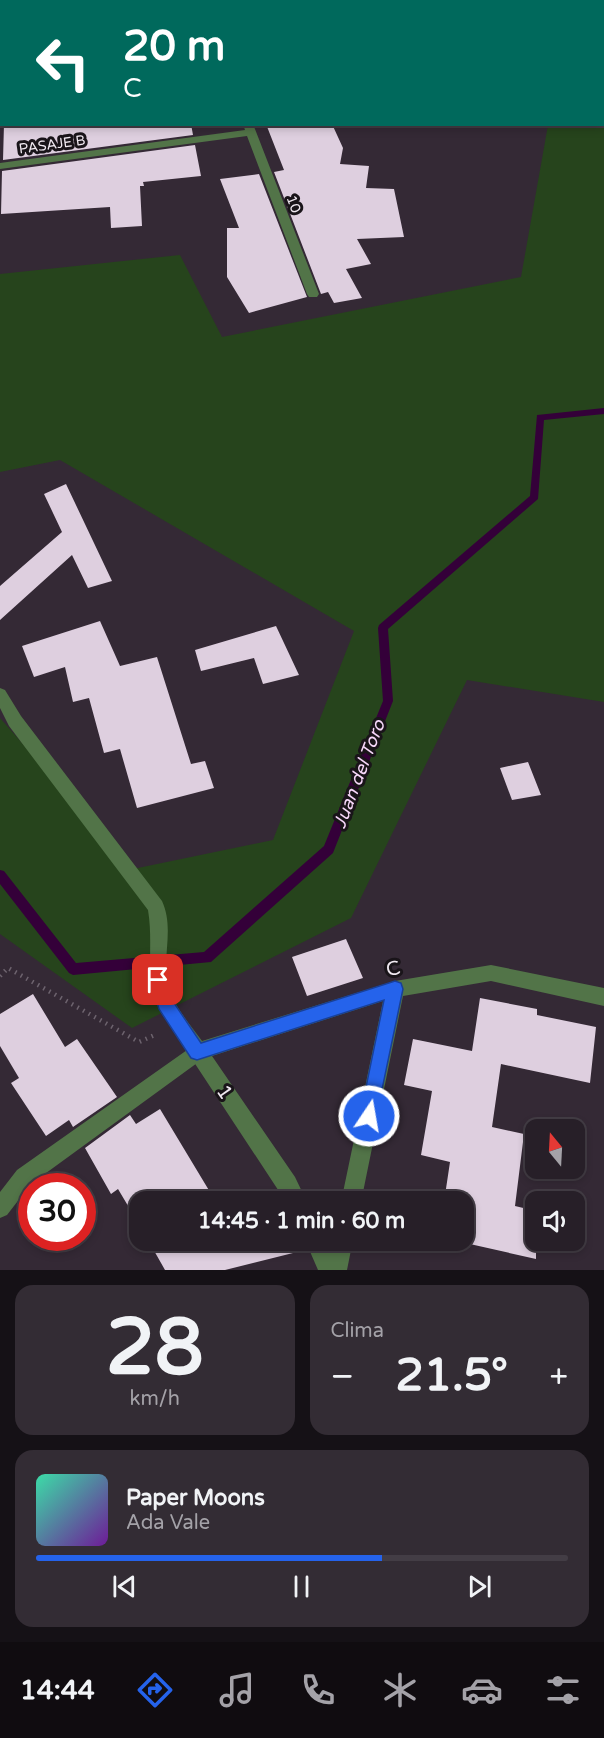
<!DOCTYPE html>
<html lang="es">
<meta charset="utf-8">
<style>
:root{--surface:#271f28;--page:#332c34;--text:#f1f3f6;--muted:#a4a2a8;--line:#433d45;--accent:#2563eb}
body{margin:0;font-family:"Varela Round",sans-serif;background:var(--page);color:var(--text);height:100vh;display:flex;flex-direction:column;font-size:22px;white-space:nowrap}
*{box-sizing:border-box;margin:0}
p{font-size:20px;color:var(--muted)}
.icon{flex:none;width:33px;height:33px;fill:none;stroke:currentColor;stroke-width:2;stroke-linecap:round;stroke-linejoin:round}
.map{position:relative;height:1270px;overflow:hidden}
.side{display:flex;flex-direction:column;gap:15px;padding:15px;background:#151116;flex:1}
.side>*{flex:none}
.top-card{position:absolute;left:0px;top:0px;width:604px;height:126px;box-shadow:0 3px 9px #0003,0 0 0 2px var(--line);background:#00695c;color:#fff;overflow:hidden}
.needle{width:39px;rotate:342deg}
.fabs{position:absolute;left:525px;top:1119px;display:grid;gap:12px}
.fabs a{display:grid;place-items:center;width:60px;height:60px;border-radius:12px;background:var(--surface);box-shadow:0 3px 9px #0003,0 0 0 2px var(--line);font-size:30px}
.speed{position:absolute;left:18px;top:1173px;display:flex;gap:12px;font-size:30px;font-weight:700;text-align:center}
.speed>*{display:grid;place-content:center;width:78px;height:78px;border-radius:50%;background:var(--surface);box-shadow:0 3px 9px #0003,0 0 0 2px var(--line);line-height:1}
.speed .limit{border:9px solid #d22;background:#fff;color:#111}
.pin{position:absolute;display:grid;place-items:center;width:51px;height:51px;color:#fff;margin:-26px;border-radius:12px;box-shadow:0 3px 9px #0006}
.me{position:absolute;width:66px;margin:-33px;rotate:12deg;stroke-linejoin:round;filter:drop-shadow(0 0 4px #0008)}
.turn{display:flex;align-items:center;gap:21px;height:126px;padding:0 24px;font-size:27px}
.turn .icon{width:78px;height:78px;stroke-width:2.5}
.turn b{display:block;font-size:42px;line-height:51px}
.big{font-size:45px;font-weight:800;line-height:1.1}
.side .widget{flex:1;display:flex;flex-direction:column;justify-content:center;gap:9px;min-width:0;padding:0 21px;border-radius:18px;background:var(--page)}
.side .dial{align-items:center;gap:0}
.dial b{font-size:78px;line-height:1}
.song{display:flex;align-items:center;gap:18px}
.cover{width:72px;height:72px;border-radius:9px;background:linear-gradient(135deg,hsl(160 70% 55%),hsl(280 70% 35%))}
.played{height:6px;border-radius:3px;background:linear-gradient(90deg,var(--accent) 65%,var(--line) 65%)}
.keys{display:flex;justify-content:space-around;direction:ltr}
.heat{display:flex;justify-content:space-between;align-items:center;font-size:33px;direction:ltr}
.side .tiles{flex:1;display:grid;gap:15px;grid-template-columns:1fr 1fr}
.widget:last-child{grid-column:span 2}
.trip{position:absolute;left:129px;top:1191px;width:345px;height:60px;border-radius:18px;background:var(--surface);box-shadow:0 3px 9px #0003,0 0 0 2px var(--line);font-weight:800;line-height:60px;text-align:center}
.dock{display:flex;height:96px;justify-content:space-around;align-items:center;background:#100c10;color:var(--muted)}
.dock .icon{width:42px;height:42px}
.dock .selected{color:var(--accent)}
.dock b{font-size:27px;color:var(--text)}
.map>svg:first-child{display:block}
</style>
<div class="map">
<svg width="604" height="1270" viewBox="0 0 604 1270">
<rect width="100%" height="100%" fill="#342935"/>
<!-- green -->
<path fill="#26441c" d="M597,124l7,3v575l-137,-22 -116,238 -219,110 -132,-94v-216l133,151 140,-29 81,-209 -294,-171 -60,12v-198l180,-19 42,82 299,-60 27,-152z"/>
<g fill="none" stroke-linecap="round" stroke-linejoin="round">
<!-- stream -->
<path fill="#340039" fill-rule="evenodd" d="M604,408v6l-60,6 -6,79 -150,130 5,72 -60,152 -122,109 -138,13 -4,-2 -69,-89v-14l4,1 72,92 128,-11 120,-106 59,-145 -5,-73 1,-3 151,-129 7,-81z"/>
</g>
<!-- building -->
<path fill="#decfdf" d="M4,124h187l2,11 -190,25z
M266,124h66l11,24 -3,16 29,2 -3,22 28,1 10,48 -47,2 14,25 -25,5 16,29 -28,5 -6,-11 -7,2 -47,-122 10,-2z
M195,145l6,31 -58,6 1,4h-4l2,40 -31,2 -1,-21 -109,7 1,-43z
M259,174l48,123 -58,16 -22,-36v-49h12l-19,-49z
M66,484l46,97 -24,7 -16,-33 -72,65v-34l62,-54 -18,-38z
M100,621l20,45 37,-9 34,107 14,-3 9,27 -77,20 -17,-59 -16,4 -15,-55 -16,4 -8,-35 -31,10 -12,-31z
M276,626l23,49 -36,9 -9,-26 -53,13 -6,-21z
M528,762l13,33 -29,5 -12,-32z
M346,939l17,39 -56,18 -15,-39z
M33,994l32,53 12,-8 40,58 -44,30 -4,-7 -23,16 -35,-53 8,-5 -19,-32v-32z
M480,998l57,11v6l59,12 -6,56 -89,-19 -9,63 32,7 -9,72 21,5v48l-84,-19h12v-38h-20l6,-40 -29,-7 11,-64 -28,-6 9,-46 59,12z
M160,1109l56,93h-76v24l-22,-37 -7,5 -26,-46 45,-33 6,9z
M148,1240h155l2,10 -80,20h-60z"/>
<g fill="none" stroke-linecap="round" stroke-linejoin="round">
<!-- path -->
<path stroke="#6d636e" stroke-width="4.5" stroke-dasharray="1.5 5" stroke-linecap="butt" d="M0,976l8,-8 131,74 18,-8"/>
<!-- lane -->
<path fill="#527448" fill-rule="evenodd" d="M197,1043l7,3 2,6 -2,6 -173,126 -24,31 -7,3v-26l17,-22z"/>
<!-- street -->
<path fill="#527448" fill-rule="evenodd" d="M173,0h11l1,2h-11z
M0,40h2v6h-2z
M243,124h10l66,170 -2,3h-8l-2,-3 -60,-158 -247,33v-6l245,-33z
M0,688l5,2 16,26 141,185c12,26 1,53 5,80 4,22 22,42 35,60l193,-60 96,-16 113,23v18l-113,-25 -88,15 -42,206h-20l42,-201 -171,55 83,121 12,25h-21l-127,-193c-15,-33 -5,-64 -11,-99l-139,-184 -9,-18z
M305,1240h21l5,11 2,-11h20l-6,30h-29z"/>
</g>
<!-- route -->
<path fill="#2563eb" stroke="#184099" stroke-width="1.5" d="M158,972l6,3 8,25 29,43 194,-62 6,2 2,6 -28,134 -6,2 -7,-2 -2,-7 24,-116 -187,60 -6,-2 -32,-49 -9,-29 2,-5z"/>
<g text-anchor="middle" stroke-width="6" stroke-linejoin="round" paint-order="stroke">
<!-- far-street labels -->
<g font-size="14" fill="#f0e9f1" stroke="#191419">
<text transform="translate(52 144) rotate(-8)" y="5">PASAJE B</text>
<text transform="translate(294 204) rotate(69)" y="5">10</text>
</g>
<!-- water labels -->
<g font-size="18" font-style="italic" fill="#f6d7f9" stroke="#191419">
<text transform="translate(359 774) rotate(-69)" y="6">Juan del Toro</text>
</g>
<!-- near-street labels -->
<g font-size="20" fill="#f0e9f1" stroke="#191419">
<text transform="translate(393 968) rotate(-13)" y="7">C</text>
<text transform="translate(225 1092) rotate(55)" y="7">1</text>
</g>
</g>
</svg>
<div class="fabs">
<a><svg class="needle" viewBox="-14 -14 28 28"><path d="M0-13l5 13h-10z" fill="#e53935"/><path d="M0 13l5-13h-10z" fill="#a4a2a8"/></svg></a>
<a><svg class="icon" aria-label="sound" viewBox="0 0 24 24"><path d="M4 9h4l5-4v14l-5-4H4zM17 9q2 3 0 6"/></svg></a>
</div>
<div class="speed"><div class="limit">30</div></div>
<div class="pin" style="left:158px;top:980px;background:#d93025"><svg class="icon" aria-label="arrive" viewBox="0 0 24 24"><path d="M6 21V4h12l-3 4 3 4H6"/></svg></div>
<svg class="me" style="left:369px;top:1116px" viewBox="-20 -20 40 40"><circle r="17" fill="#2563eb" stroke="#fff" stroke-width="3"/><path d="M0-11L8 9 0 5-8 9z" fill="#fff"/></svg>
<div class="trip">14:45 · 1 min · 60 m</div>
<div class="top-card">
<div class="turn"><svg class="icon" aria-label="left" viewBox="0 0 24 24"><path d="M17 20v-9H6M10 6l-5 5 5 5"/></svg><div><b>20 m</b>C</div></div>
</div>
</div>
<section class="side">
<div class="tiles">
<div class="widget dial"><b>28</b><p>km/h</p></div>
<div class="widget"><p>Clima</p>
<div class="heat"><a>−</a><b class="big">21.5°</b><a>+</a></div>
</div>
<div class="widget">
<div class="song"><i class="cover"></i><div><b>Paper Moons</b><p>Ada Vale</p></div></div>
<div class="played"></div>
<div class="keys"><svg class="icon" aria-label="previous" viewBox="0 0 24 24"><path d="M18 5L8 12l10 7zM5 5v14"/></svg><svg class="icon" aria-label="pause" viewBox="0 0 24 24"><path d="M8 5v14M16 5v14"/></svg><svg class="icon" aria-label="next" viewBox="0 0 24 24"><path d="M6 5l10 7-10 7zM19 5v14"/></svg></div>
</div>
</div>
</section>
<nav class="dock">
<b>14:44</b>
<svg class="icon selected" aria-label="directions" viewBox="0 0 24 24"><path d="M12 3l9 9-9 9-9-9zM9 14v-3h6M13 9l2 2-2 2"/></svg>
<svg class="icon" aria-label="music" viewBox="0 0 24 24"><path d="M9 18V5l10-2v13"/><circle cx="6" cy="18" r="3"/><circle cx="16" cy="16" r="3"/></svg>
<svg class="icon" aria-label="phone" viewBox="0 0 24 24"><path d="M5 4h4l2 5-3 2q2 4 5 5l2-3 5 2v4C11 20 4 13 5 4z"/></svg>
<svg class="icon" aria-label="climate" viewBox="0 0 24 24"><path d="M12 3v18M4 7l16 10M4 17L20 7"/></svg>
<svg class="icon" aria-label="car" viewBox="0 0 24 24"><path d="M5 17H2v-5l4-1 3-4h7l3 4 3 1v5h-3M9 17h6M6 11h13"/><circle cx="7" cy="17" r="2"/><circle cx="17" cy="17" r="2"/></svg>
<svg class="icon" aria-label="filters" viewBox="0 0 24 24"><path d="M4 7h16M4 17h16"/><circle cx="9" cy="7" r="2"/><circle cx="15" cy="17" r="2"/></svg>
</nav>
